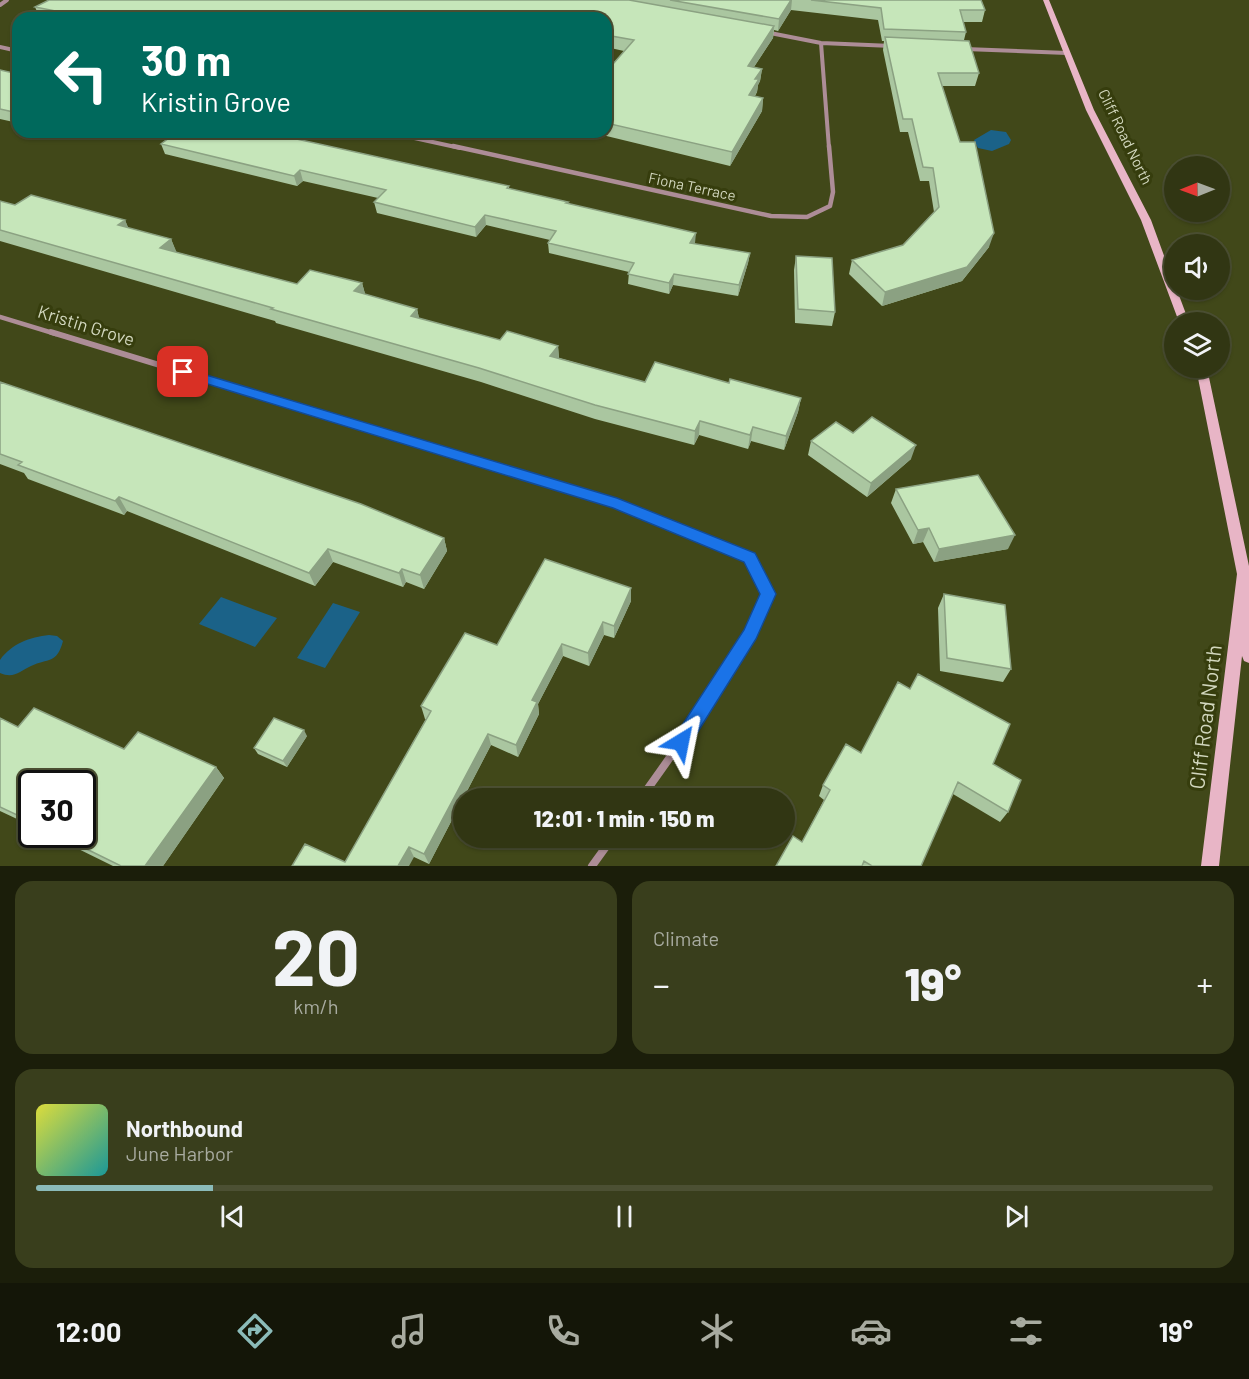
<!DOCTYPE html>
<meta charset="utf-8">
<style>
:root{--surface:#313613;--page:#393e1c;--text:#f1f3f6;--muted:#a8aba0;--line:#4c5033;--accent:#8bbbb9}
body{margin:0;font-family:Barlow,sans-serif;background:var(--page);color:var(--text);height:100vh;display:flex;flex-direction:column;font-size:22px;white-space:nowrap}
*{box-sizing:border-box;margin:0}
p{font-size:20px;color:var(--muted)}
.icon{flex:none;width:33px;height:33px;fill:none;stroke:currentColor;stroke-width:2;stroke-linecap:round;stroke-linejoin:round}
.map{position:relative;height:866px;overflow:hidden}
.sheet{display:flex;flex-direction:column;gap:15px;padding:15px;background:#1b1e0a;flex:1}
.sheet>*{flex:none}
.banner{position:absolute;left:12px;top:12px;width:600px;height:126px;border-radius:18px;box-shadow:0 2px 4px #0004,0 0 0 2px var(--line);background:#00695c;color:#fff;overflow:hidden}
.needle{width:39px;rotate:269deg}
.fabs{position:absolute;left:1164px;top:156px;display:grid;gap:12px}
.fabs a{display:grid;place-items:center;width:66px;height:66px;border-radius:50%;background:var(--surface);box-shadow:0 2px 4px #0004,0 0 0 2px var(--line);font-size:30px}
.speed{position:absolute;left:18px;top:770px;display:flex;gap:12px;font-size:30px;font-weight:700;text-align:center}
.speed>*{display:grid;place-content:center;width:78px;height:78px;border-radius:50%;background:var(--surface);box-shadow:0 2px 4px #0004,0 0 0 2px var(--line);line-height:1}
.speed .limit{border:3px solid #111;border-radius:9px;background:#fff;color:#111}
.pin{position:absolute;display:grid;place-items:center;width:51px;height:51px;color:#fff;margin:-26px;border-radius:12px;box-shadow:0 3px 9px #0006}
.me{position:absolute;width:66px;margin:-33px;rotate:35deg;stroke-linejoin:round;filter:drop-shadow(0 0 4px #0008)}
.turn{display:flex;align-items:center;gap:21px;height:126px;padding:0 30px;font-size:27px}
.turn .icon{width:78px;height:78px;stroke-width:2.5}
.turn b{display:block;font-size:42px;line-height:51px}
.big{font-size:45px;font-weight:800;line-height:1.1}
.sheet .widget{flex:1;display:flex;flex-direction:column;justify-content:center;gap:9px;min-width:0;padding:0 21px;border-radius:18px;background:var(--page)}
.sheet .dial{align-items:center;gap:0}
.dial b{font-size:78px;line-height:1}
.song{display:flex;align-items:center;gap:18px}
.cover{width:72px;height:72px;border-radius:9px;background:linear-gradient(135deg,hsl(60 70% 55%),hsl(180 70% 35%))}
.played{height:6px;border-radius:3px;background:linear-gradient(90deg,var(--accent) 15%,var(--line) 15%)}
.keys{display:flex;justify-content:space-around;direction:ltr}
.heat{display:flex;justify-content:space-between;align-items:center;font-size:33px;direction:ltr}
.sheet .tiles{flex:1;display:grid;gap:15px;grid-template-columns:1fr 1fr}
.widget:last-child{grid-column:span 2}
.trip{position:absolute;left:453px;top:788px;width:342px;height:60px;border-radius:30px;background:var(--surface);box-shadow:0 2px 4px #0004,0 0 0 2px var(--line);font-weight:800;line-height:60px;text-align:center}
.menu{display:flex;height:96px;justify-content:space-around;align-items:center;background:#141608;color:var(--muted)}
.menu .icon{width:42px;height:42px}
.menu .current{color:var(--accent)}
.menu b{font-size:27px;color:var(--text)}
.map>svg:first-child{display:block}
</style>
<div class="map">
<svg width="1249" height="866" viewBox="0 0 1249 866">
<rect width="100%" height="100%" fill="#414819"/>
<!-- water -->
<path fill="#1b6288" d="M991,130l15,2 5,8 -2,4 -17,7 -14,-3 -4,-8z
M221,597l56,21 -22,29 -56,-23z
M333,603l27,9 -35,56 -28,-10z
M49,635l8,1 6,5c-6,23 -15,17 -32,25 -11,5 -17,13 -31,7v-13c11,-16 30,-23 49,-25z"/>
<g fill="none" stroke-linecap="round" stroke-linejoin="round">
<!-- street-far3 -->
<path stroke="#ad8d97" stroke-width="4" d="M0,5l7,-5
M765,32l56,11 71,3
M821,43l8,105
M0,47l18,4
M965,49l102,4
M387,132l73,16"/>
<!-- street-far2 -->
<path stroke="#ad8d97" stroke-width="4.5" d="M453,146l318,70 36,1 23,-11 3,-14 -4,-46
M0,317l56,17"/>
<!-- street-far1 -->
<path stroke="#ad8d97" stroke-width="6" d="M51,332l566,172 132,53 6,12"/>
<!-- street -->
<path stroke="#ad8d97" stroke-width="8" d="M641,798c47,-65 93,-131 127,-204l-14,-26
M592,866l21,-29"/>
<!-- secondary -->
<path fill="#e8b5c6" fill-rule="evenodd" d="M1043,0h6l45,110 57,110 23,63v7h3l12,32h-10l-38,-102 -55,-110z
M1196,368h11l42,198v97l-5,-2 -2,-5 -23,210h-18l36,-292z"/>
</g>
<!-- wall -->
<path fill="#aac6a0" d="M49,0h932l4,10 -3,12h-19l3,10 -2,8 15,33 -4,13h-33l47,161 -27,34 -80,25 -33,-32 3,-14 51,-15 31,-33 -5,-31h-9l-12,-49h-8l-17,-82 1,-9h-2l-4,-21 -87,-10 -13,21 -4,-1 -1,8 -19,29 8,2 -2,12 -2,4 -1,7 -2,4 8,2 -1,13 -32,55 -140,-34h16v-60l18,-21 -18,-4v-29h-566l-5,-11z
M0,70l18,4v49l-18,-4z
M55,132h45l-12,8z
M108,132h17l-5,3z
M161,144l348,42v3l59,15 127,40 55,9 -2,10 -10,33 -65,-11 -4,9 -41,-10 1,-12 -80,-19 -1,-10 2,-3 -64,-15 -10,12 -99,-24 -3,-11 4,-4 -75,-17 -6,5 -132,-32z
M0,201l15,4 110,15 3,8 43,11 5,13 121,32 65,-1 3,11 52,15 2,9 81,22 58,6 1,12 86,24 84,1 72,15 -3,14 -14,38 -33,-9 -3,8 -49,-14 -5,10 -99,-26 -114,-37 -205,-59 -1,-2 -275,-80z
M796,256l39,56 -3,14 -37,-3 -1,-53z
M0,382l444,156 3,13 -23,38 -18,-7 -3,5 -70,-25 -18,24 -188,-75 -3,4 -96,-36 -4,-6 -24,-9z
M853,433l58,26 -44,38 -59,-42 3,-14z
M896,489l112,60 -74,13 -11,-20 -10,2 -22,-41z
M631,588v13l-17,37 -10,-3 -15,31 -26,-10 -25,48 1,10 -21,43 -27,-12 -62,119 -15,-7 -69,5 81,-143h-1l-4,-13 76,-61z
M944,594l67,75 -8,13 -63,-11 -2,-63z
M0,718l18,9 106,22 92,18 8,11 -61,88h-50l-65,-32h34l-50,-51v43l-32,-15z
M307,736l-20,31 -29,-13 -4,-6z
M861,753l132,11 15,48 -8,10 -47,-28 -32,72h-145l26,-24 22,-42 -5,-4 4,-11z"/>
<!-- shaded-wall -->
<path fill="#8ba182" d="M791,0h1l-1,10 -13,21 1,-12z
M774,26l-1,12 -27,41 2,-13z
M762,69l-2,12 -2,4 -1,7 -10,16 2,-13 6,-16z
M763,98l-1,13 -32,55 2,-14z
M84,132h16l-12,8z
M300,170l3,11 -6,5 -3,-10z
M485,215l1,10 -10,12 -1,-10z
M125,220l6,14 -13,-9z
M696,233l-1,10 -5,11v-11z
M994,233l-5,14 -27,34 -80,25 3,-14z
M171,239l6,14 -17,-5z
M750,253l-2,10 -10,33 1,-11z
M674,274l-1,11 -4,9v-11z
M362,283l4,14 -12,-6z
M417,309l3,14 -9,-7z
M558,346l1,14 -9,-4z
M801,398l-3,14 -14,38 2,-14z
M700,421l-1,14 -5,10 1,-14z
M753,427l-2,14 -3,8 2,-14z
M916,445l-5,14 -44,38 4,-14z
M119,497l8,14 -3,4 -9,-14z
M929,528l-6,14 -10,2 5,-14z
M1015,535l-7,14 -74,13 5,-13z
M444,538l3,13 -23,38 -4,-14z
M328,549l5,13 -18,24 -6,-13z
M402,569l4,13 -3,5 -4,-14z
M631,588v13l-17,37v-12z
M603,622l1,13 -15,31 -1,-13z
M562,644l1,12 -25,48 1,10 -21,43 -2,-12 16,-45z
M304,730l3,6 -20,31 -4,-6z
M488,734l3,11 -62,119 -5,-10z
M216,767l8,11 -61,88h-18z
M409,847l5,10 -5,9h-11z"/>
<!-- building -->
<path fill="#c6e6ba" stroke="#8ba182" stroke-width="1.5" d="M49,0h580l145,26 -26,40 14,3 -7,10h4l-10,16 14,3 -31,54 -126,-29v-51l28,-32 -28,-5v-17h-515l-56,-11z
M670,0h121l-12,19z
M811,0h170l4,10h-25l6,22 -82,-3 -3,-21z
M885,37l84,4 10,32h-41l22,69h15l19,91 -27,34 -82,25 -33,-32 51,-15 36,-38 -6,-39 -10,-1 -11,-48h-9z
M0,70l18,4v39l-18,-4z
M177,132h88l244,54 -2,2 61,14 -2,1 130,30 -6,10 60,10 -11,32 -65,-11 -5,9 -41,-9 6,-11 -86,-20 8,-12 -71,-16 -10,12 -101,-25 12,-12 -86,-20 -6,6 -133,-32z
M31,195l94,25 -7,5 53,14 -11,9 137,36 13,-14 52,13 -8,8 63,18 -6,7 89,24 7,-9 51,15 -8,10 95,26 10,-20 74,21 1,-4 71,19 -15,38 -33,-9 -3,8 -50,-14 -5,10 -100,-26 -116,-37 -208,-59 2,-1 -273,-78v-29l15,4z
M796,256l36,2 3,54 -37,-3z
M0,382l361,122 83,34 -24,37 -18,-6 -3,4 -71,-24 -19,24 -190,-76 -4,4 -97,-36 4,-3 -22,-8z
M872,417l44,28 -45,38 -60,-42 25,-19 17,11z
M978,475l37,60 -76,14 -10,-21 -11,2 -22,-41z
M545,559l86,29 -17,38 -11,-4 -15,31 -26,-9 -30,56 5,2 -21,43 -28,-11 -64,120 -15,-7 -11,19h-106l13,-22 40,18 86,-151 -10,-5 44,-73 32,12z
M944,594l61,11 6,64 -64,-11z
M918,674l92,50 -17,40 28,16 -13,32 -50,-30 -37,84h-49l-8,-5 -2,5h-86l17,-30 9,6 28,-52 -7,-5 23,-41 15,9 37,-71 12,7z
M34,708l90,41 14,-17 78,35 -71,99h-24l-65,-32h26v-51h-50v39l-32,-15v-89l18,9z
M274,718l30,12 -21,31 -29,-13z"/>
<!-- route -->
<path fill="#1a73e8" stroke="#114b97" stroke-width="1.5" d="M183,368l434,130 138,55 21,41 -20,45 -69,110 -6,2 -6,-2 -3,-7 3,-6 69,-106 16,-36 -16,-32 -131,-54 -435,-133v-6z"/>
<g text-anchor="middle" stroke-width="6" stroke-linejoin="round" paint-order="stroke">
<!-- far-street labels -->
<g font-size="15" fill="#d2d7be" stroke="#363d0d">
<text transform="translate(1125 137) rotate(64)" y="5">Cliff Road North</text>
<text transform="translate(692 187) rotate(12)" y="5">Fiona Terrace</text>
</g>
<!-- street labels -->
<g font-size="18" fill="#d2d7be" stroke="#363d0d">
<text transform="translate(86 326) rotate(17)" y="6">Kristin Grove</text>
</g>
<!-- near-street labels -->
<g font-size="21" fill="#d2d7be" stroke="#363d0d">
<text transform="translate(1206 717) rotate(-83)" y="7">Cliff Road North</text>
</g>
</g>
</svg>
<div class="fabs">
<a><svg class="needle" viewBox="-14 -14 28 28"><path d="M0-13l5 13h-10z" fill="#e53935"/><path d="M0 13l5-13h-10z" fill="#a8aba0"/></svg></a>
<a><svg class="icon" aria-label="sound" viewBox="0 0 24 24"><path d="M4 9h4l5-4v14l-5-4H4zM17 9q2 3 0 6"/></svg></a>
<a><svg class="icon" aria-label="layers" viewBox="0 0 24 24"><path d="M12 4l9 5-9 5-9-5zM3 14l9 5 9-5"/></svg></a>
</div>
<div class="speed"><div class="limit">30</div></div>
<div class="pin" style="left:183px;top:372px;background:#d93025"><svg class="icon" aria-label="arrive" viewBox="0 0 24 24"><path d="M6 21V4h12l-3 4 3 4H6"/></svg></div>
<svg class="me" style="left:681px;top:742px" viewBox="-20 -20 40 40"><path d="M0-17L14 15 0 8-14 15z" fill="#1a73e8" stroke="#fff" stroke-width="4"/></svg>
<div class="trip">12:01 · 1 min · 150 m</div>
<div class="banner">
<div class="turn"><svg class="icon" aria-label="left" viewBox="0 0 24 24"><path d="M17 20v-9H6M10 6l-5 5 5 5"/></svg><div><b>30 m</b>Kristin Grove</div></div>
</div>
</div>
<section class="sheet">
<div class="tiles">
<div class="widget dial"><b>20</b><p>km/h</p></div>
<div class="widget"><p>Climate</p>
<div class="heat"><a>−</a><b class="big">19°</b><a>+</a></div>
</div>
<div class="widget">
<div class="song"><i class="cover"></i><div><b>Northbound</b><p>June Harbor</p></div></div>
<div class="played"></div>
<div class="keys"><svg class="icon" aria-label="previous" viewBox="0 0 24 24"><path d="M18 5L8 12l10 7zM5 5v14"/></svg><svg class="icon" aria-label="pause" viewBox="0 0 24 24"><path d="M8 5v14M16 5v14"/></svg><svg class="icon" aria-label="next" viewBox="0 0 24 24"><path d="M6 5l10 7-10 7zM19 5v14"/></svg></div>
</div>
</div>
</section>
<nav class="menu">
<b>12:00</b>
<svg class="icon current" aria-label="directions" viewBox="0 0 24 24"><path d="M12 3l9 9-9 9-9-9zM9 14v-3h6M13 9l2 2-2 2"/></svg>
<svg class="icon" aria-label="music" viewBox="0 0 24 24"><path d="M9 18V5l10-2v13"/><circle cx="6" cy="18" r="3"/><circle cx="16" cy="16" r="3"/></svg>
<svg class="icon" aria-label="phone" viewBox="0 0 24 24"><path d="M5 4h4l2 5-3 2q2 4 5 5l2-3 5 2v4C11 20 4 13 5 4z"/></svg>
<svg class="icon" aria-label="climate" viewBox="0 0 24 24"><path d="M12 3v18M4 7l16 10M4 17L20 7"/></svg>
<svg class="icon" aria-label="car" viewBox="0 0 24 24"><path d="M5 17H2v-5l4-1 3-4h7l3 4 3 1v5h-3M9 17h6M6 11h13"/><circle cx="7" cy="17" r="2"/><circle cx="17" cy="17" r="2"/></svg>
<svg class="icon" aria-label="filters" viewBox="0 0 24 24"><path d="M4 7h16M4 17h16"/><circle cx="9" cy="7" r="2"/><circle cx="15" cy="17" r="2"/></svg>
<b>19°</b>
</nav>
